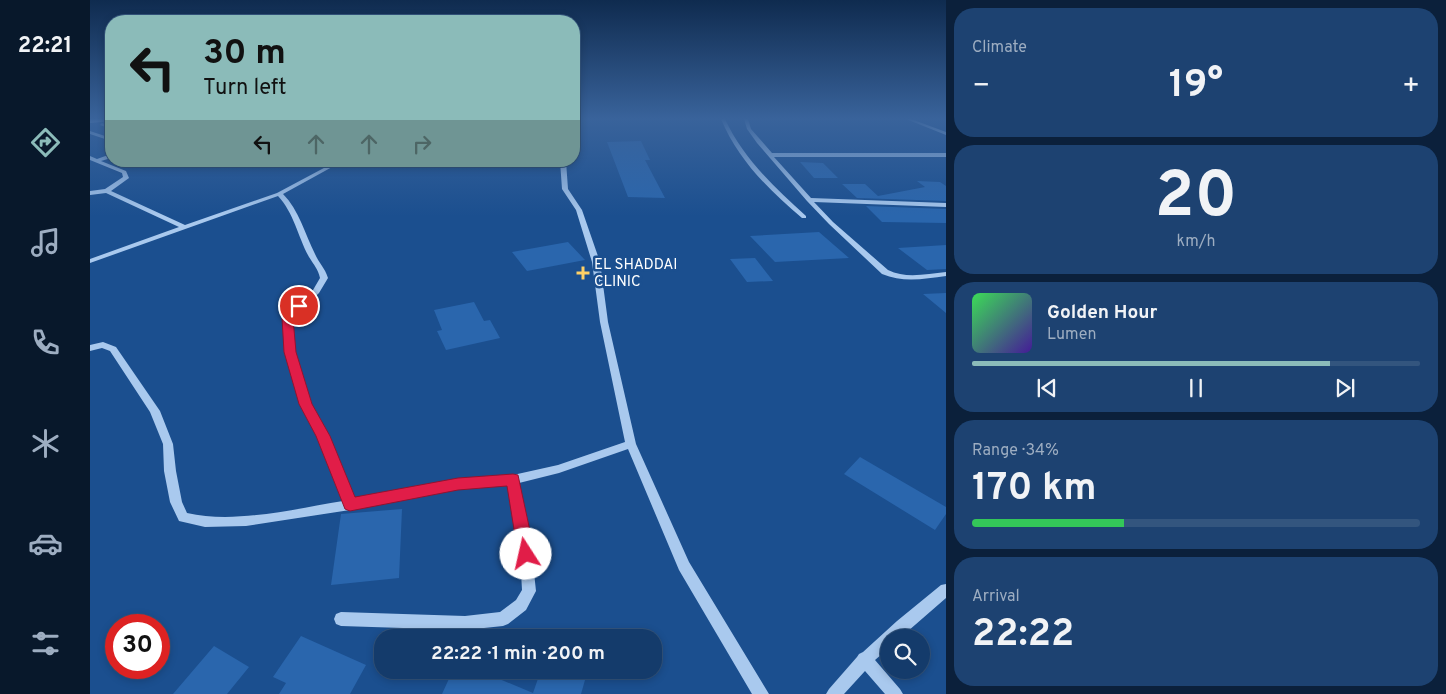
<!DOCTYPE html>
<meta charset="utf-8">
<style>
:root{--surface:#143b6b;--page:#1d4271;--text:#f1f3f6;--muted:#9dadc1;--line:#33557e;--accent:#8bbbb9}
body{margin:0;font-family:Overpass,sans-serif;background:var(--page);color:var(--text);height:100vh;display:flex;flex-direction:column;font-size:19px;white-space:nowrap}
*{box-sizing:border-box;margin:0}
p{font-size:16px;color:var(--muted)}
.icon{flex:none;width:28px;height:28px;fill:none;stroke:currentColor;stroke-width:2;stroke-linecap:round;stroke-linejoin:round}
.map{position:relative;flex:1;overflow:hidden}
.side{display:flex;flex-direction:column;gap:8px;padding:8px;background:#0b203b;width:500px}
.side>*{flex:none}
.guide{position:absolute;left:15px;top:15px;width:475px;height:152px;border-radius:20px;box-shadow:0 2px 8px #0003,0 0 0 1px var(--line);background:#8bbbb9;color:#111;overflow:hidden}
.buttons{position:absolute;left:790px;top:629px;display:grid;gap:10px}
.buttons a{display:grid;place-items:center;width:50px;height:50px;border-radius:50%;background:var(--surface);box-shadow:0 2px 8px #0003,0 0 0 1px var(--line);font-size:25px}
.speed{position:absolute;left:15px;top:614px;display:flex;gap:10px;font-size:25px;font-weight:700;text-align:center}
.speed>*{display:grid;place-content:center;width:65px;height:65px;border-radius:50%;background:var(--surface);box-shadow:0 2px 8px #0003,0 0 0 1px var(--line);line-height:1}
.speed .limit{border:8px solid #d22;background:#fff;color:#111}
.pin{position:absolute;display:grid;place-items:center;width:42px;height:42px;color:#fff;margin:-21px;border:2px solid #fff;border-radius:50%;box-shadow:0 1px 5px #0007}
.me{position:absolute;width:55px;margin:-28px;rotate:350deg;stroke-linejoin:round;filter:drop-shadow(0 0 4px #0008)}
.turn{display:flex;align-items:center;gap:18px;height:105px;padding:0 15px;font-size:22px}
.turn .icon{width:65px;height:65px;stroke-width:2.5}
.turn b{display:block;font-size:35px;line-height:42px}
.lanes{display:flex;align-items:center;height:48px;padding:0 15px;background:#0003;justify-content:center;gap:25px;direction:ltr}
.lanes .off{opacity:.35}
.big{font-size:38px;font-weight:700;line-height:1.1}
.side .widget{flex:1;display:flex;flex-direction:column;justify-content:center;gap:8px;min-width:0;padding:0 18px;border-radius:20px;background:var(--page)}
.side .dial{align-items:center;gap:0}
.dial b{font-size:65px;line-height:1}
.song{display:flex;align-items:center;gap:15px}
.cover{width:60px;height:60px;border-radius:8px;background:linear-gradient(135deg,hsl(130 70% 55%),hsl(260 70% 35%))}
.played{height:5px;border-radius:2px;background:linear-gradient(90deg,var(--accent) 80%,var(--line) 80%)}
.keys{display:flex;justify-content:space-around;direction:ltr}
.heat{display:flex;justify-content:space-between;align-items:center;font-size:28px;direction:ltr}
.charge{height:8px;border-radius:4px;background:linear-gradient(90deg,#34c759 34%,var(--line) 0)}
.trip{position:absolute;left:284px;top:629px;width:288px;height:50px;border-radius:20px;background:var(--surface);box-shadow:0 2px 8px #0003,0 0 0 1px var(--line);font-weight:700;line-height:50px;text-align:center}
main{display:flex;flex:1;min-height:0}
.tab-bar{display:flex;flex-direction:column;width:90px;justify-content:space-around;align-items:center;background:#08182b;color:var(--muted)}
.tab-bar .icon{width:35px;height:35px}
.tab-bar .active{color:var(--accent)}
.tab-bar b{font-size:22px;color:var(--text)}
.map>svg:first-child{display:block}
</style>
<main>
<nav class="tab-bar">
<b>22:21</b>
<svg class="icon active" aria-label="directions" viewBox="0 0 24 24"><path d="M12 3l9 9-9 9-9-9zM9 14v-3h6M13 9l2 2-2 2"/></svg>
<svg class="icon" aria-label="music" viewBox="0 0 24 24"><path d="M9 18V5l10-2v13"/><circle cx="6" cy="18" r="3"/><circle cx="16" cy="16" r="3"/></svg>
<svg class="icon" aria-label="phone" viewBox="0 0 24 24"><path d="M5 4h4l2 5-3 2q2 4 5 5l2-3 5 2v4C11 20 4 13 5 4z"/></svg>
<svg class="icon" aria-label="climate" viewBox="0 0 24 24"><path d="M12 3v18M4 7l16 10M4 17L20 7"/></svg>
<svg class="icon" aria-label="car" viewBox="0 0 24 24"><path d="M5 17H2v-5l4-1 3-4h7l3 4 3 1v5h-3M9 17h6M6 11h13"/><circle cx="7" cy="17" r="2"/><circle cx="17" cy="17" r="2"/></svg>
<svg class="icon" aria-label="filters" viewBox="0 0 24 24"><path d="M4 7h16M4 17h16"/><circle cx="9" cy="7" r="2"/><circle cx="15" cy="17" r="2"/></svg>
</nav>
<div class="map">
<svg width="856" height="694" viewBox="0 0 856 694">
<rect width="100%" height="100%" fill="#1b4f8f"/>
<!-- building -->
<path fill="#2a66ad" d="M551,141l9,19h-5l20,38 -37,-1 -21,-55z
M710,162l23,1 15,15h-24z
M827,181l23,1 6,4v15l-89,-3 -15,-14h23l13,12 47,-9z
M776,206l80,3v14l-64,-1z
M729,232l30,26 -74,4 -25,-26z
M478,242l17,18 -58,11 -15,-19z
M856,245v24l-19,1 -29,-22z
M665,258l18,23 -26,1 -17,-23z
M856,293v20l-23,-19z
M384,302l10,19 6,-1 10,18 -54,12 -9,-19 5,-1 -8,-20z
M770,457l86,50v7l-11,16 -91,-56z
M312,509l-3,69 -68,7 10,-71z
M211,636l65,29 -16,29h-71l7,-11 -13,-6z
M124,646l35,21 -22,27h-54z
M363,670h25l55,23 8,-23h39l7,3 -6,21h-139z"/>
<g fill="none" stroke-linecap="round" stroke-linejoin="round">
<!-- minor -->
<path fill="#a9c9ee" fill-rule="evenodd" d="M631,119h4c18,39 49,68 81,97v2h-4c-33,-28 -64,-58 -81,-99z
M654,119h4l3,10 21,24h174v4h-172l37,41 135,5v4l-132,-5 19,20 55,48c18,9 38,4 58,2v4c-22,3 -43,7 -64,-2l-53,-50 -22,-23 -50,-58 -10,-14z
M816,119h5l35,13v3z
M12,123l9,3v3l-11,-4z
M0,131l21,7v3l-21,-7z
M21,154v4l-10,3 25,10 3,7 -18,13 74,34 92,-32 60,-32h6l-60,33c16,16 22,40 32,60 4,9 10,14 13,24l-9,15 -27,26 2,33 16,52 18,32 26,63 104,-20 55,-4 45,-10 67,-23 -25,-120 -8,-60 -16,-52 -14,-21 -2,-28h6l2,28 14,21 18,52 8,60 28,122 53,118 80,132h-17l-73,-124 -51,-121 -69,24 -40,10 13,71 4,37 -10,19 -18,14 -5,2 -38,4 -124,-4 -5,-2 -2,-5 2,-5 5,-2 124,4 35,-4 16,-12 6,-10 -2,-36 -12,-69 -50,4 -108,21 -104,16 -41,1 -26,-6 -9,-19 -6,-31 -1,-27 -13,-32 -40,-61 -8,-3 -12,3v-6l13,-3 13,5 44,64 13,33 3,27 6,31 5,11c48,11 107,-4 156,-12l-25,-65 -18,-32 -14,-52 -2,-34 29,-28 7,-12c-2,-9 -6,-13 -11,-21 -11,-20 -15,-44 -31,-61l-188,67v-4l89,-32 -73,-34 -16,2v-4l15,-2 18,-12 -1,-4 -32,-13v-4l7,3z
M856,584v14l-46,40h-11v10l-14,12 25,29 3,5h-18l-20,-23 -21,23h-18l3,-5 28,-32 2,-3 4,-2 34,-31 44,-36z"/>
<!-- major -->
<path fill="#f0f6ff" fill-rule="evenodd" d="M0,119h21v2l-21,2z"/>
</g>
<!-- sky -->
<linearGradient id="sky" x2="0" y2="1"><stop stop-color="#0f2b4f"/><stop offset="0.55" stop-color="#39639b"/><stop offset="1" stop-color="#39639b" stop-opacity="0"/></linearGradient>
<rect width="856" height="216" fill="url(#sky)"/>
<!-- route -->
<path fill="#e11d48" stroke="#92132f" d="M209,303l5,3 -11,12 3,34 16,52 18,32 25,61 103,-19 55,-4 5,1 17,79 -3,5 -6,3 -5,-3 -3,-5 -11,-68 -49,4 -108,21 -5,-2 -29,-73 -17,-32 -15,-52 -2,-34 13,-14z"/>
<!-- markers -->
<path fill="#ffd166" stroke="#1b4f8f" stroke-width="2" d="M490.5 265.5h5v5h5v5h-5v5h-5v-5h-5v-5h5z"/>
<g text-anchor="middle" stroke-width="5" stroke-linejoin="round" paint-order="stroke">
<!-- poi labels -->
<g font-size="15" fill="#fff" stroke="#1b4f8f" text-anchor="start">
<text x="504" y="269">EL SHADDAI<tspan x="504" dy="17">CLINIC</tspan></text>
</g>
</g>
</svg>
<div class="buttons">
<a><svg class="icon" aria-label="search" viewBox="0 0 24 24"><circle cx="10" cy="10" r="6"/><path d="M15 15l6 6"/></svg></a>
</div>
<div class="speed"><div class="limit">30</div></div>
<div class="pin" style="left:209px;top:306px;background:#d93025"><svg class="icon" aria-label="arrive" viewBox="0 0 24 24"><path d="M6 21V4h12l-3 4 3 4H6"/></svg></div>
<svg class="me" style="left:436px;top:554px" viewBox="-20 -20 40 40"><circle r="19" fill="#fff"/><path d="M0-13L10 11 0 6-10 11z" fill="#e11d48"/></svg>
<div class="trip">22:22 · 1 min · 200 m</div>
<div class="guide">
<div class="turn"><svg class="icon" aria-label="left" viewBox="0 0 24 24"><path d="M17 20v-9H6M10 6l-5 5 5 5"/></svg><div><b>30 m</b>Turn left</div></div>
<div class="lanes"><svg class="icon" aria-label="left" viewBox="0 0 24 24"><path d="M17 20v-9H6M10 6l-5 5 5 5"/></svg><svg class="icon off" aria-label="ahead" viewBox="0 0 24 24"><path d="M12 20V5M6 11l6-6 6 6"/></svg><svg class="icon off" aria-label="ahead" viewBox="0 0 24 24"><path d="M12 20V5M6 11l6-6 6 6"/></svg><svg class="icon off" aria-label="right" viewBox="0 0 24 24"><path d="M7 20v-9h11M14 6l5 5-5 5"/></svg></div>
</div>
</div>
<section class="side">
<div class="widget"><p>Climate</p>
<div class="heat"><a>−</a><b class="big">19°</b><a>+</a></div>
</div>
<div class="widget dial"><b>20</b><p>km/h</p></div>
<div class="widget">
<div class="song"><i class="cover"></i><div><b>Golden Hour</b><p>Lumen</p></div></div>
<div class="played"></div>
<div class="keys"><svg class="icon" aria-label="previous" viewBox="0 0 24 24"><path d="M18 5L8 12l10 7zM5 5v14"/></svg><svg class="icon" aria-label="pause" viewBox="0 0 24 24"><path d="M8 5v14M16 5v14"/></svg><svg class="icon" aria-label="next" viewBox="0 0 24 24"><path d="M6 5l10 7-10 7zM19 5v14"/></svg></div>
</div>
<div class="widget"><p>Range · 34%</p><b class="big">170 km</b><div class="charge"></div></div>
<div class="widget"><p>Arrival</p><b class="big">22:22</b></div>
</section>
</main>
